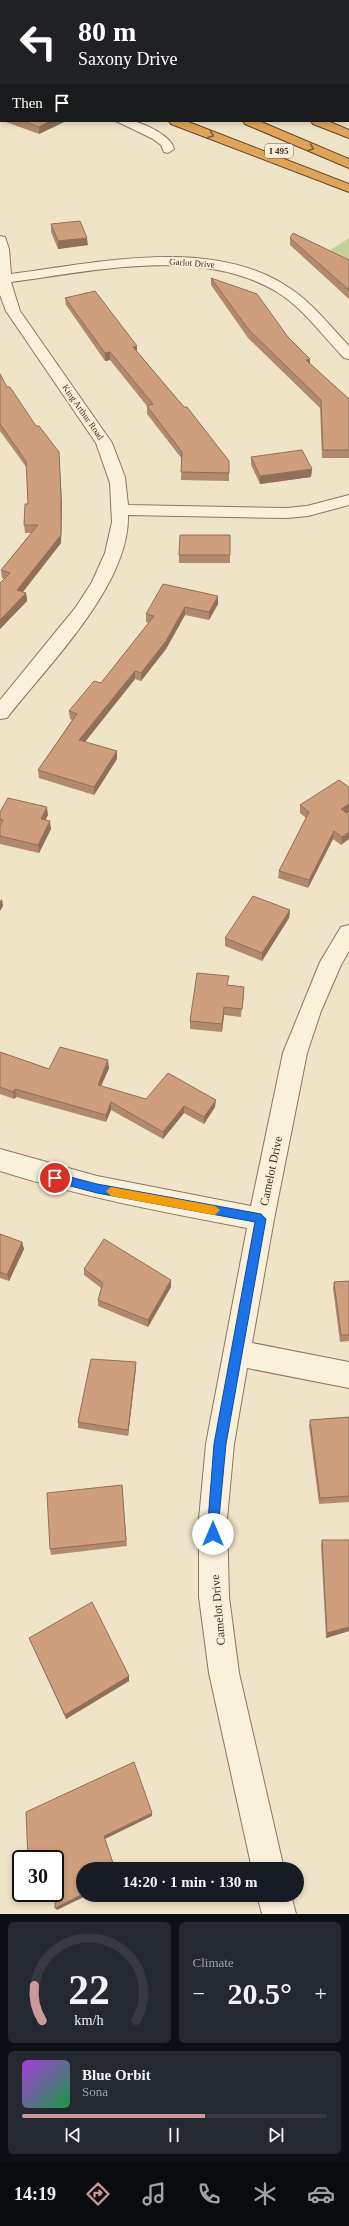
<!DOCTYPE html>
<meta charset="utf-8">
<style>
:root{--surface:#171b24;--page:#242831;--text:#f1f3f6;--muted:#9ea1a6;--line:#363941;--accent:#cc999b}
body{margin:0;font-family:Georgia,serif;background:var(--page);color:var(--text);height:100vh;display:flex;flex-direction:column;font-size:15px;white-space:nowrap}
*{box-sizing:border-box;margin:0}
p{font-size:13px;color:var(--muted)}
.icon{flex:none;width:22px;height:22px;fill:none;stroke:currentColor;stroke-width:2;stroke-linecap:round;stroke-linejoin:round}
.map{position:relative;height:1914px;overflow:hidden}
.panel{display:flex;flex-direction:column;gap:8px;padding:8px;background:#0d0f14;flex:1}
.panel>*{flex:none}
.banner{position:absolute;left:0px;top:0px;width:349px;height:122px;box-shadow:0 2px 6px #0003;background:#202124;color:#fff;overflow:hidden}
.speed{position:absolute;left:12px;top:1850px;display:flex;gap:8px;font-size:20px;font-weight:700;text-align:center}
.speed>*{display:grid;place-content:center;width:52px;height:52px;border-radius:50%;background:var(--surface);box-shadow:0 2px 6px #0003;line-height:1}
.speed .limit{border:2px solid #111;border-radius:6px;background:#fff;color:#111}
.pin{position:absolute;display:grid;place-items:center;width:34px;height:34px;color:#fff;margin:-17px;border:2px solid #fff;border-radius:50%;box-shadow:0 1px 4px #0007}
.me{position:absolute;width:44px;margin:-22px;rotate:0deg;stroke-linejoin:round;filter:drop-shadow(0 0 3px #0008)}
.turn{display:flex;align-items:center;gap:14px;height:84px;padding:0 12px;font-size:18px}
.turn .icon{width:52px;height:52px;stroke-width:2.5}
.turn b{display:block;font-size:28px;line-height:34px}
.then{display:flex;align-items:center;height:38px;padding:0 12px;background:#0003;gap:8px;font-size:15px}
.big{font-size:30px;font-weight:600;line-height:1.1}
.panel .card{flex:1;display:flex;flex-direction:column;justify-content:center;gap:6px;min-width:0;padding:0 14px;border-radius:6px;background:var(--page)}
.panel .dial{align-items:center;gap:0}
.dial svg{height:104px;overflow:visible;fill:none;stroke:var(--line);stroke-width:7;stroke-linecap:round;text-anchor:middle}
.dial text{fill:var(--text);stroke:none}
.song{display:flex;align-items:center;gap:12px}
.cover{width:48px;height:48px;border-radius:6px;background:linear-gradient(135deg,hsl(280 70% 55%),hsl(140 70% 35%))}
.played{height:4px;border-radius:2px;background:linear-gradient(90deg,var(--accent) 60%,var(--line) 60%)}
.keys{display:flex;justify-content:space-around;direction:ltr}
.heat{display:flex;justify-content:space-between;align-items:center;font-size:22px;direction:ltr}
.panel .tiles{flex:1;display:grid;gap:8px;grid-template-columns:1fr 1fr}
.card:last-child{grid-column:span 2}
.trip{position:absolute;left:76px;top:1862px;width:228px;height:40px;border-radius:20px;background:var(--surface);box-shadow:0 2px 6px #0003;font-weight:600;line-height:40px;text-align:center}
.menu{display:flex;height:64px;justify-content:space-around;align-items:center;background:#090b0e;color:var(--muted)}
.menu .icon{width:28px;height:28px}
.menu .selected{color:var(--accent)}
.menu b{font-size:18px;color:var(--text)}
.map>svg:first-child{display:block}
</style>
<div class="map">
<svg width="349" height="1914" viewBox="0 0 349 1914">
<rect width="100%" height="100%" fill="#f0e4c8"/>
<!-- green -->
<path fill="#c9cf9b" d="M349,238v37l-25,-21z"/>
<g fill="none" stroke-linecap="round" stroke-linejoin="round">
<defs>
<path id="minor" d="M0,73h1v6h-1z
M116,121c5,0 11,-1 16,0 12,2 40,15 42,28l-6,4 -4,-1 -3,-7 -8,-6z
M0,236l5,1 4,12 2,25c85,-11 200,-38 277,13 24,15 42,39 61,59v13l-5,-1c-21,-22 -41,-50 -67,-66 -76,-46 -183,-21 -266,-10l9,29 92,132 13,34 3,28 159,3 20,-2 42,-11v10l-41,11 -21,2 -159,-3c2,70 -80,150 -121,203l-7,1v-19l76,-93 16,-25 13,-29 7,-31 -2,-39 -14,-40 -90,-132 -6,-16z
M349,925v26l-8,14 -20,46 -14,42 -33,166 -22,124 97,19v26l-102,-20 -13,76 -7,75 2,78 10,76 45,196h-32l-43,-196 -10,-76v-78l7,-75 41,-216c-84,-16 -166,-31 -247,-57v-22l97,27 154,30 32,-153 37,-91 21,-35z
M257,1895h34l5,19h-34z"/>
<path id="highway" d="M0,0h11v1h-10v2z
M30,0h12v1h-12z
M68,0h12v1h-12z
M0,28h1v7h-1z
M0,47h1v7h-1z
M169,121h17l163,63v8l-178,-68z
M243,121h16l90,38v9l-104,-44z
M311,121h17l21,9v8l-36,-14z"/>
</defs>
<!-- minor casing -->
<use href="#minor" stroke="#8d765c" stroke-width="2"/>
<!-- highway casing -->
<use href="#highway" stroke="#5b4430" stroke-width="2"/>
<!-- minor -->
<use href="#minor" fill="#faf1dc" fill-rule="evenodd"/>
<!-- highway -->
<use href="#highway" fill="#e0a458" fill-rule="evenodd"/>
</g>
<!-- wall -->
<path fill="#b2896c" d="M260,0h21l-1,1h-19z
M6,121h58v1l-25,12 -33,-12z
M51,224l37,21 -30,4 -7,-17z
M290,238l59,22v39l-59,-54z
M211,278l77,59 22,27 39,35v59h-27l-2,-50 -72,-70 -37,-53z
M65,298l72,48v5l92,110v20l-48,-1 1,-21 -35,-45v-8l-37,-46 -5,1 -39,-56z
M0,374l62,130 -1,39 -38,49 3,1 1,8 -27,28v-46l4,-4 -2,-1 -1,-8 30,-37h-6l-1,-8 4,-21 -1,-36 -27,-37z
M251,457l61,12 -1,8 -51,7 -9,-19z
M179,555h51v8h-51z
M218,596v8l-9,16 -24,-5 -19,34 -25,32 -6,-2 -50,63 32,17 -23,36 -55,-17 -1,-8 34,-50 -2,-1 -1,-8 32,-28 48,-60 -3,-1v-8z
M349,787v25l-2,1 -6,32 -8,-6 -25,49 -30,-10 1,-7 27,-53 -6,-5v-8z
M0,812l48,3 -3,5 6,9 -12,24 -39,-9z
M290,910l-1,8 -27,43 -37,-15v-8z
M228,986l16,1 -3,30 -17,-2 -2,17 -32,-3v-8z
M0,1052l49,17 60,-1 -8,18 45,13 69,8 -11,17 -20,-11 -21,26 -52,-29 -5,12 -90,-25 -2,2 -14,-5z
M0,1234l22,8 2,7 -15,32 -9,-3z
M84,1269l87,11v7l-23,40 -50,-21v-6l3,-12 -17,-13z
M349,1281v60l-9,1 -7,-54 1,-6z
M136,1368l-8,68 -50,-8v-6z
M349,1417v85l-30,2 -10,-78 1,-6z
M122,1485l5,61 -76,9 -1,-6z
M322,1540l27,91 -23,7 -5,-93z
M29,1638l100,38v5l-63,38 -35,-76z"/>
<!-- shaded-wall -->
<path fill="#916f58" d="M273,0h8l-1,1h-8z
M50,121h14v1l-25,12v-7z
M87,238l1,7 -30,4v-8z
M137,346v8l-4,-7z
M110,352v8l-5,1v-8z
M310,359v8l-4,-7z
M59,452l3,52 -1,39 -43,55 -1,-8 44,-55z
M312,469l-1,8 -51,7v-8z
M26,593l1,8 -27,28v-9z
M218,596v8l-9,16v-8z
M185,607v8l-19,34 -25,32v-8z
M135,671v8l-55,69 -1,-8z
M117,751v8l-23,36v-8z
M349,804v8l-9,5 1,-8z
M47,807l1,8 -6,12 -1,-8z
M50,821l1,8 -12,24 -1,-8z
M334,831l-1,8 -25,49 1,-8z
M349,832v7l-8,6 1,-8z
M2,899l1,7 -3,5v-10z
M290,910l-1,8 -27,43v-8z
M244,987v8l-3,22 1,-8z
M224,1007v8l-2,17v-8z
M108,1060l1,8 -11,25v-8z
M15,1089l1,8 -2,2 -1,-7z
M216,1100l-1,7 -11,17v-7z
M111,1102v8l-5,12v-7z
M184,1106v7l-21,26v-7z
M22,1242l2,7 -15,32 -2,-6z
M171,1280v7l-23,40v-7z
M136,1362v6l-8,68v-6z
M349,1627v4l-23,7 1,-5z
M129,1676v5l-63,38 -1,-4z
M152,1813v3l-47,23 -1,-3z
M83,1894v1h5l-31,15 -2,-2z"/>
<!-- building -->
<path fill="#cf9f7d" stroke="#916f58" d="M266,0h7l-1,1h-5z
M23,121h27l-11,6z
M80,221l7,17 -29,3 -7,-17z
M293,233l56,27v30l-59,-52z
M211,278l46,16 31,43 22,22 -4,1 43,39v51h-26l-2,-50 -72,-70z
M95,291l42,55 -4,1 51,60h3l42,54v12l-48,-1 1,-20 -35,-46 6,-2 -43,-52 -5,1 -40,-55z
M0,374l7,13h3l26,39h3l20,26 2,44v39l-44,55 9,3 -26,27v-37l10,-10 -9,-3 37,-45h-14l1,-21h3l-2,-43 -26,-37z
M302,450l10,19 -52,7 -9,-19z
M180,535h50v20h-51z
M163,584l55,12 -9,16 -24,-5 -19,34 -25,32 -6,-2 -56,69 38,11 -23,36 -56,-17 39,-56 -8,-3 25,-30 7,2 53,-67 -8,-2z
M339,780l10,7v17l-8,5 8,6v17l-7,5 -8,-6 -25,49 -30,-9 30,-59 -9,-7z
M8,798l39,9 -6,12 9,2 -12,24 -38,-9v-10l3,-6 -3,-1v-7z
M253,896l37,14 -28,43 -37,-15z
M197,973l32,3 -2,9 17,2 -2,22 -18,-2 -2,17 -32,-3z
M60,1047l48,13 -10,25 48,14 22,-26 48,27 -12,17 -20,-11 -21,26 -52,-30 -5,13 -91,-26 -2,3 -13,-5v-35l49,17z
M0,1234l22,8 -15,33 -7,-3z
M104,1239l67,41 -23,40 -50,-20 5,-17 -19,-14z
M349,1281v54h-8l-7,-53z
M91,1359l45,3 -8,68 -50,-8z
M349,1417v79l-29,2 -10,-78z
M122,1485l4,56 -76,8 -3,-56z
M322,1540h27v87l-22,6z
M92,1602l37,74 -64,39 -36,-77z
M134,1762l18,51 -48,23 11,33h-32v25l-28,14 1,-35h-1v-14h-27l-2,-47z"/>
<!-- one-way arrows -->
<defs><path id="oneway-chevron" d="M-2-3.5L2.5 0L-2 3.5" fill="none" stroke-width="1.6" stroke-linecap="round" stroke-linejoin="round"/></defs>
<g stroke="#7e5d36">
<use href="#oneway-chevron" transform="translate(211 135) rotate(21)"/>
<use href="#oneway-chevron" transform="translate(311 148) rotate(23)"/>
</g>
<!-- route -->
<path fill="#1a73e8" stroke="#114b97" d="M55,1173l42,11 164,30 5,5 -40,225 -9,95 -4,1 -4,-1 -2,-5 7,-90 41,-222 -158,-29 -45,-12 -2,-3z"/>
<!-- slow -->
<path fill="#f59e0b" d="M111,1187l104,19 5,4 -5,5 -104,-19 -5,-5z"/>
<g text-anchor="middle" stroke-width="4" stroke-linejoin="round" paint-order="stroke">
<!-- shield labels -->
<rect fill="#f7eed8" stroke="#756857" stroke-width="1" x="265" y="144" width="28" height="14" rx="3"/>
<g font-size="9" font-weight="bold" fill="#3d2e20">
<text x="279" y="154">I 495</text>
</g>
<!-- far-street labels -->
<g font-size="9" fill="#3d2e20" stroke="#f7eed8">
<text transform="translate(192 263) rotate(4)" y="3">Garlot Drive</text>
<text transform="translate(83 412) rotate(55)" y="3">King Arthur Road</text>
</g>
<!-- near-street labels -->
<g font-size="12" fill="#3d2e20" stroke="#f7eed8">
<text transform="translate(271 1171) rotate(-78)" y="4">Camelot Drive</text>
<text transform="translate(218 1610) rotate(-95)" y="4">Camelot Drive</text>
</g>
</g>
</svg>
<div class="speed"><div class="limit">30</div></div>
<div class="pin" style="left:55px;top:1178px;background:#d93025"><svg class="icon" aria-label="arrive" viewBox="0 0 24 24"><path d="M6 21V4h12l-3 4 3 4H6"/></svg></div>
<svg class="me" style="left:213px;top:1534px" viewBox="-20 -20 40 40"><circle r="19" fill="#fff"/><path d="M0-13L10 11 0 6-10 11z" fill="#1a73e8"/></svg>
<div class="trip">14:20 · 1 min · 130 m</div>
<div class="banner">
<div class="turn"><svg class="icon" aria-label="left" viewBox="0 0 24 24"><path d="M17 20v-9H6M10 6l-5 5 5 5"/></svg><div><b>80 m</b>Saxony Drive</div></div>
<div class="then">Then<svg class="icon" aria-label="arrive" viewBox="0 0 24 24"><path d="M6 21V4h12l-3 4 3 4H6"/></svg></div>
</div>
</div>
<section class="panel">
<div class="tiles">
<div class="card dial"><svg viewBox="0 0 100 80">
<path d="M14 69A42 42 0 1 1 86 69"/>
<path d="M14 69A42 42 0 0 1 8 42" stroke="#cc999b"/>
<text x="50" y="56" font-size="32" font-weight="700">22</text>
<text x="50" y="72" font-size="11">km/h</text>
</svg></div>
<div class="card"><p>Climate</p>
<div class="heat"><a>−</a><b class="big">20.5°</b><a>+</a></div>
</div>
<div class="card">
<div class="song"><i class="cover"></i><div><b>Blue Orbit</b><p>Sona</p></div></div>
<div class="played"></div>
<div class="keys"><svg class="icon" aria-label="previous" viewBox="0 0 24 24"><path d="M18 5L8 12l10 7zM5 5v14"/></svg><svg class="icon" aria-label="pause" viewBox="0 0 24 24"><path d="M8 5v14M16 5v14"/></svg><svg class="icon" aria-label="next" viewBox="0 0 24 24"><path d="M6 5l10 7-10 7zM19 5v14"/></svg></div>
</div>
</div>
</section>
<nav class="menu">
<b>14:19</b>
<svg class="icon selected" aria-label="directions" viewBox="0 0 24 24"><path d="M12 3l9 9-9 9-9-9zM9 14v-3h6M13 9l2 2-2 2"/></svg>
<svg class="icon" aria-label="music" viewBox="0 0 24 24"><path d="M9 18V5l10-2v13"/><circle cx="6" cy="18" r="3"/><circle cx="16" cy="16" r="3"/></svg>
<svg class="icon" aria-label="phone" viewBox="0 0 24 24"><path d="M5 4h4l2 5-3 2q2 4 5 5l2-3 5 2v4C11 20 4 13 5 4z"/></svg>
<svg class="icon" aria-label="climate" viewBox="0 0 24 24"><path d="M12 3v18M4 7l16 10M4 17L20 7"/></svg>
<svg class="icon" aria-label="car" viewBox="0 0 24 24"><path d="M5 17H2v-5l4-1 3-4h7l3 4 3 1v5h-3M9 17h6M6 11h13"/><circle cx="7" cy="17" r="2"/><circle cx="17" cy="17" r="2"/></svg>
</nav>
